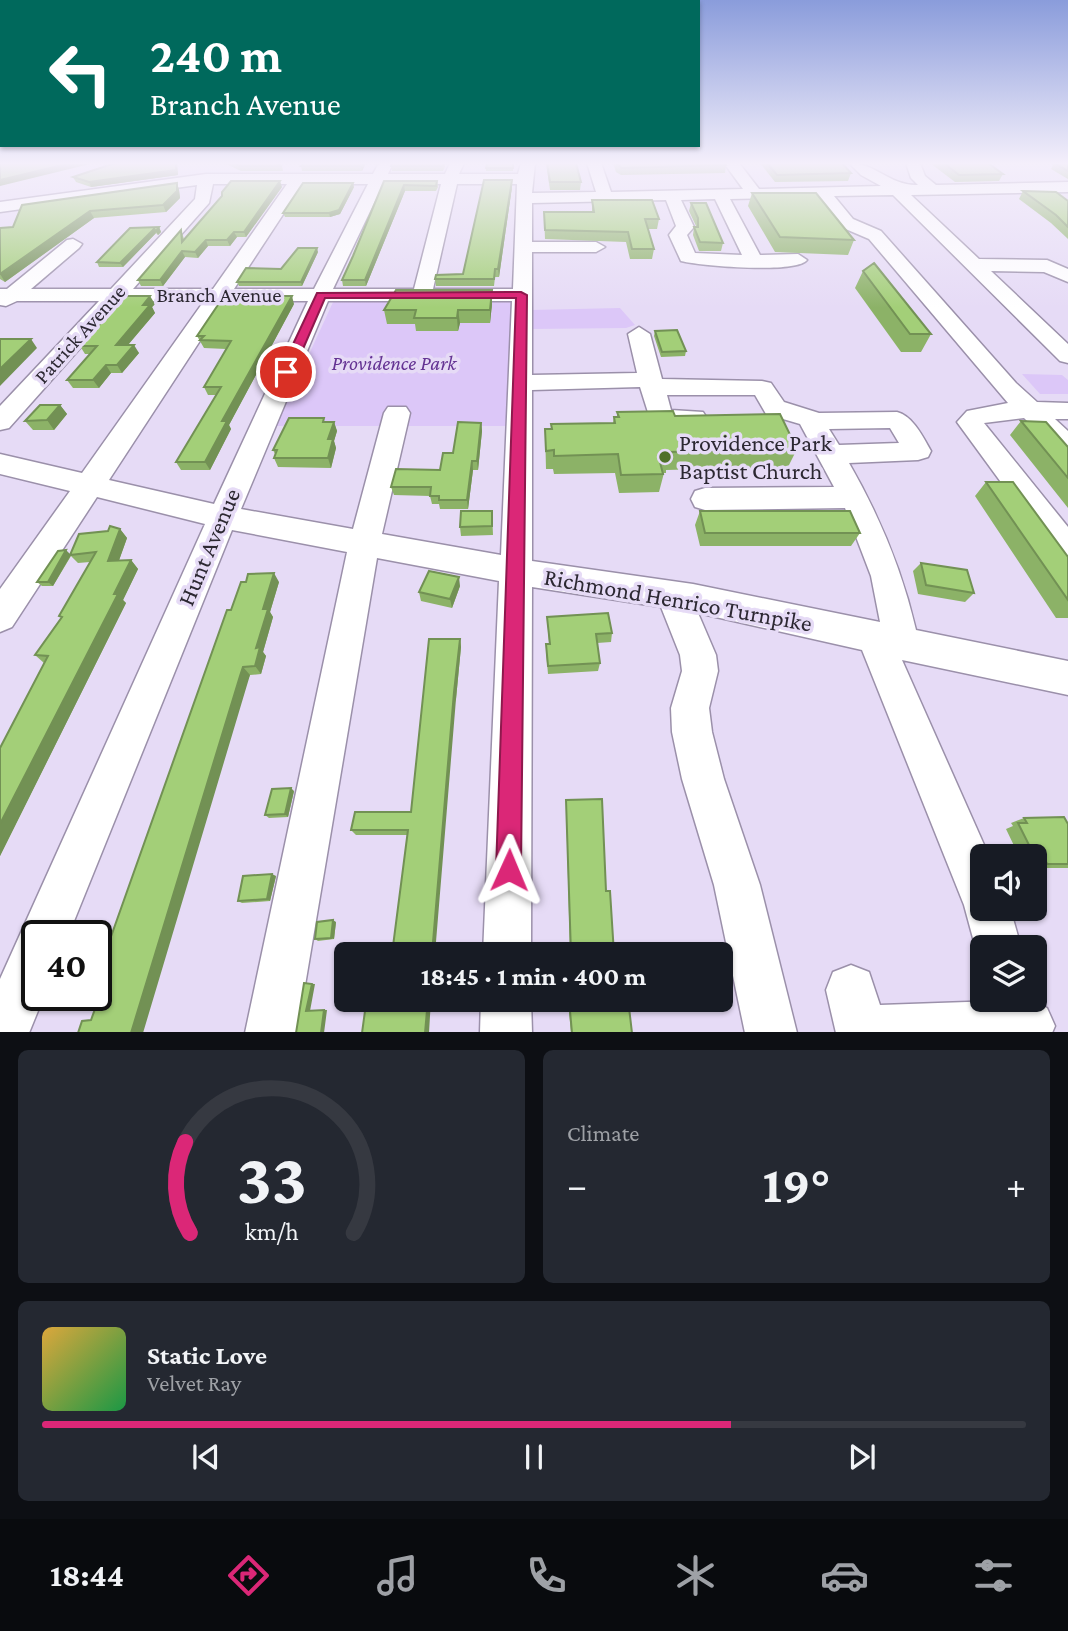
<!DOCTYPE html>
<meta charset="utf-8">
<style>
:root{--surface:#171b24;--page:#242831;--text:#f1f3f6;--muted:#9ea1a6;--line:#363941;--accent:#db2777}
body{margin:0;font-family:"Crimson Pro",serif;background:var(--page);color:var(--text);height:100vh;display:flex;flex-direction:column;font-size:26px;white-space:nowrap}
*{box-sizing:border-box;margin:0}
p{font-size:23px;color:var(--muted)}
.icon{flex:none;width:38px;height:38px;fill:none;stroke:currentColor;stroke-width:2;stroke-linecap:round;stroke-linejoin:round}
.map{position:relative;height:1032px;overflow:hidden}
.details{display:flex;flex-direction:column;gap:18px;padding:18px;background:#0d0f14;flex:1}
.details>*{flex:none}
.hud{position:absolute;left:0px;top:0px;width:700px;height:147px;box-shadow:0 2px 5px #0004;background:#00695c;color:#fff;overflow:hidden}
.tools{position:absolute;left:970px;top:844px;display:grid;gap:14px}
.tools a{display:grid;place-items:center;width:77px;height:77px;border-radius:10px;background:var(--surface);box-shadow:0 2px 5px #0004;font-size:35px}
.speed{position:absolute;left:21px;top:920px;display:flex;gap:14px;font-size:35px;font-weight:700;text-align:center}
.speed>*{display:grid;place-content:center;width:91px;height:91px;border-radius:50%;background:var(--surface);box-shadow:0 2px 5px #0004;line-height:1}
.speed .limit{border:4px solid #111;border-radius:10px;background:#fff;color:#111}
.pin{position:absolute;display:grid;place-items:center;width:60px;height:60px;color:#fff;margin:-30px;border:4px solid #fff;border-radius:50%;box-shadow:0 2px 7px #0007}
.me{position:absolute;width:77px;margin:-38px;rotate:1deg;stroke-linejoin:round;filter:drop-shadow(0 0 5px #0008)}
.turn{display:flex;align-items:center;gap:24px;height:147px;padding:0 35px;font-size:32px}
.turn .icon{width:91px;height:91px;stroke-width:2.5}
.turn b{display:block;font-size:49px;line-height:60px}
.big{font-size:52px;font-weight:700;line-height:1.1}
.details .widget{flex:1;display:flex;flex-direction:column;justify-content:center;gap:10px;min-width:0;padding:0 24px;border-radius:10px;background:var(--page)}
.details .dial{align-items:center;gap:0}
.dial svg{height:182px;overflow:visible;fill:none;stroke:var(--line);stroke-width:7;stroke-linecap:round;text-anchor:middle}
.dial text{fill:var(--text);stroke:none}
.song{display:flex;align-items:center;gap:21px}
.cover{width:84px;height:84px;border-radius:10px;background:linear-gradient(135deg,hsl(40 70% 55%),hsl(140 70% 35%))}
.played{height:7px;border-radius:4px;background:linear-gradient(90deg,var(--accent) 70%,var(--line) 70%)}
.keys{display:flex;justify-content:space-around;direction:ltr}
.heat{display:flex;justify-content:space-between;align-items:center;font-size:38px;direction:ltr}
.details .tiles{flex:1;display:grid;gap:18px;grid-template-columns:1fr 1fr}
.widget:last-child{grid-column:span 2}
.trip{position:absolute;left:334px;top:942px;width:399px;height:70px;border-radius:10px;background:var(--surface);box-shadow:0 2px 5px #0004;font-weight:700;line-height:70px;text-align:center}
.tabs{display:flex;height:112px;justify-content:space-around;align-items:center;background:#090b0e;color:var(--muted)}
.tabs .icon{width:49px;height:49px}
.tabs .current{color:var(--accent)}
.tabs b{font-size:32px;color:var(--text)}
.map>svg:first-child{display:block}
</style>
<div class="map">
<svg width="1068" height="1033" viewBox="0 0 1068 1033">
<rect width="100%" height="100%" fill="#e6dbf6"/>
<!-- green -->
<path fill="#dcc7f8" d="M334,300l179,1 -7,125h-230z
M620,308l15,17 -9,3 -95,1v-19z
M1022,374l40,1 6,5v14h-28z"/>
<g fill="none" stroke-linecap="round" stroke-linejoin="round">
<defs>
<path id="minor" d="M379,163h14l-5,11h57l5,-11h14l-5,11h59l3,-11h14l-3,30 64,-1 -9,-29h14l10,29 132,-3 -19,-26h15l20,26 122,-3 -20,-11 -12,-12c27,0 41,23 69,22l-7,-7 -5,-15h14l5,13 11,9 132,-3v10l-157,3 68,64 68,1 21,9v13l-24,-10 -53,-1 77,73v19l-8,-2 -167,-166 -59,1 19,23 28,12 135,152 21,19 31,1v16h-13l13,12v24l-9,-3 -35,-34 -40,5 84,104v35l-11,-3 -100,-137 10,-11 41,-8 -139,-164 -28,-12 -23,-30 -88,2 30,56 38,-1 9,6c-11,14 -106,6 -126,1l-12,-26 7,-9 -10,-26 -134,3v39h64l9,5 -9,5h-64v123l105,-2 -9,-39 11,-7 11,7 12,45 100,2 9,2 13,19 35,11 78,-1c16,4 26,25 34,39l-3,6 -10,3 -69,3c31,54 53,107 67,167l152,31v34l-166,-35 87,196h-7v52h28l11,39h-39l-2,17 -16,-59 -102,-255 -164,-37 18,42 2,16 -9,37 3,24 12,47 36,106 37,148h-52l-31,-148 -32,-106 -10,-47 -1,-24 11,-37 -2,-16 -19,-48 -129,-20 -1,367h-48l16,-373 -122,-23 -80,475h-52l102,-481 -115,-22 -164,406h-31v60h7l-15,37h-29v-54l205,-455 -108,-27 -85,130 -12,5v-43l70,-98 -70,-17v-20l82,19 122,-172h-82l-113,127 -9,2v-24l99,-105h-82l-11,5 -6,-1v-16h7l60,-49 6,-1 9,5 -3,4 -48,41h80l84,-90 2,-14 -197,27v-10l206,-28h167zM213,184h74l-74,105h-80l76,-86zM303,184h65l-54,105h-80zM383,184h58l-27,105h-81zM457,184h60l-4,105h-80zM715,199l27,56 -47,-2 -8,-18 7,-8 -13,-27zM226,301h82l-94,203 -105,-24zM328,301h184l-11,254 -119,-21 28,-121 -4,-6h-18l-4,6 -31,116 -112,-20zM640,387l12,38c16,4 35,3 51,-1l4,-6 -4,-6 -32,-2 -4,-15h88l11,19 34,10 34,63 -129,1 -10,3 -4,8 4,8 10,3 140,-2 26,68 9,46 -187,-38 -161,-23v-171zM890,428l9,15 -60,2 -10,-16z
M851,965l18,7 11,33 149,-5 18,8 8,18 -3,7h-216l-10,-43 7,-18z
M481,999h50l1,34h-52z"/>
</defs>
<!-- minor casing -->
<use href="#minor" stroke="#9b90aa" stroke-width="3"/>
<!-- minor -->
<use href="#minor" fill="#fff" fill-rule="evenodd"/>
</g>
<!-- wall -->
<path fill="#8cb267" d="M115,163h67l-5,1 1,11 -87,12 -15,-5 -3,-5z
M224,163h52l6,3 1,5h-42z
M366,163l-4,8h-60l-1,-5z
M445,163v4l-2,4h-51l-1,-5z
M546,163h30l5,19 -1,8h-30z
M613,163h112l1,2 -1,8 -104,2 -5,-3z
M760,163h82l9,10 -3,8 -73,1z
M930,163h58l15,11 -4,7 -44,1z
M1054,163h14v16l-17,-10z
M513,167v4h-27v-3z
M384,181h53l1,6 -2,4h-31l-39,95h-23l-1,-6 11,-24z
M177,183l2,7 1,8 -14,14 -72,6 -89,64 -5,-3v-51l13,-1z
M282,187l-36,50h-9l-7,9h-22l-10,12 -13,-1 -22,29h-22l-3,-6 43,-50 3,9z
M354,187l-14,27 -10,3h-45l-2,-4z
M512,187l-13,90h-4l-1,9h-58l-1,-7 28,-5z
M1023,191l45,10v38l-17,-16 -32,-24z
M752,193l102,47 -6,15 -73,-3 -27,-46z
M592,200l67,19 -2,10h-9l6,20 -2,10h-22l-4,-17 -81,-3 -1,-27h48z
M691,203l32,40 -2,8h-22l-6,-16 1,-8h2v-1l-7,-15z
M159,227l2,5 -3,3 -2,-2 -33,34h-24l-2,-5 33,-34z
M318,252l-16,34h-63l-2,-4 44,-13z
M863,271l68,63 -10,18h-20l-46,-64z
M155,304l-3,3 3,6 -27,32 11,8 -17,20h-11l-12,15h-26l-6,-8 23,-26h-5l-5,-8z
M294,304l-65,121 2,4 -21,41h-29l-5,-8 40,-67h-8l-4,-8 22,-38 -22,-1 -7,-12z
M492,304l-2,19h-30l-2,8h-42l-1,-7h-28l-3,-14z
M655,331l31,20 -1,5 -24,1 -7,-21z
M60,405l7,9 -13,16h-21l-8,-9z
M617,412l58,4 122,33 -9,18 -122,3v3h-2l-5,19 -40,1 -4,-20 -61,1 -1,-5h-7l-1,-40h6v-5l62,-1 1,-6h3z
M1021,421l47,26v61l-58,-73z
M326,422h8l3,9 -3,10 2,7 -5,20 -53,-1 -4,-9 1,-4 -2,-4z
M481,423l1,8 -4,39h-5l-5,39h-28l-1,-5h-7l-2,-8 -36,-1 -3,-8 49,-17 13,-17z
M986,482l82,75v61h-12l-81,-122z
M492,511l1,24 -32,1 -1,-9z
M700,511l160,22 -9,13h-151l-5,-21z
M120,529l7,9 -8,22h12l7,9 -15,31 3,3 -126,253v-108l44,-85 -9,-8 26,-37 -2,-2 31,-54 -12,1 -7,-7 -18,30h-11l-5,-4 33,-28z
M921,563l53,30 -9,9 -47,-8 -5,-23z
M246,582h33l-9,30 3,5 -10,35 3,4 -5,18 -11,1 -159,345 16,-42 -10,-2 134,-366z
M460,586l-8,22 -31,-7 -2,-9z
M547,617l65,16 -1,9 -14,1 3,20 -2,8 -50,3 -2,-22v-8h3z
M460,639l1,8 -5,52 -48,136h-52l-5,-5 60,-18z
M294,791l-6,26 -19,1 -4,-3z
M566,800l40,91 8,63h-44l-4,-148z
M1024,818l44,6v44h-34v-12h-15l-13,-27 7,-3 -2,-3z
M276,876l-6,25 -28,2 -4,-2z
M336,922l-2,17 -16,2 -3,-2z
M569,1000l63,33h-61l-3,-32z"/>
<!-- shaded-wall -->
<path fill="#729154" d="M71,163h23l-94,23v-6z
M176,163h6l-5,1 1,11 -87,12 -2,-5z
M362,163h4l-4,8 -1,-5z
M512,180v7l-13,90 -1,-8z
M280,181l2,6 -36,50 -2,-5z
M177,183l2,7 1,8 -14,14 -3,-7z
M353,183l1,4 -14,27 -10,3 -1,-4z
M404,185l1,6 -39,95 -1,-6z
M90,211l4,7 -89,64 -5,-8z
M159,227l2,5 -3,3 -2,-4z
M154,229l2,4 -33,34 -3,-4z
M234,232l3,5 -7,9 -3,-6z
M206,240l2,6 -10,12 -3,-6z
M317,248l1,4 -16,34 -1,-4z
M182,251l3,6 -22,29 -3,-6z
M492,290v14l-2,19v-13z
M150,296l5,8 -3,3 3,6 -34,40 -5,-8 27,-40z
M292,296l2,8 -65,121 2,4 -21,41 -5,-8 17,-41z
M458,310l2,13 -2,8 -1,-13z
M31,339l6,9 -37,38v-17z
M134,345l5,8 -17,20 -5,-8z
M106,365l5,8 -12,15 -6,-8z
M60,405l7,9 -13,16 -7,-10z
M334,422l3,9 -3,10 2,7 -5,20 -3,-10v-19z
M481,423l1,8 -4,39 -1,-9z
M472,461l1,9 -5,39 -1,-9z
M120,529l7,9 -11,31 -8,-8z
M66,550l5,5 -18,31 -5,-4z
M131,560l7,9 -15,31 3,3 -126,253v-32z
M274,573l5,9 -9,30 3,5 -10,35 3,4 -5,18 -6,-8 1,-18 7,-39z
M459,577l1,9 -8,22 -2,-9z
M460,639l1,8 -5,52 -21,255h-3l22,-262z
M243,667l7,8 -107,358h-12z
M291,788l3,3 -6,26 -3,-3z
M272,874l4,2 -6,25 -3,-2z
M333,920l3,2 -2,17 -3,-1z
M312,984h3l-5,27h-4z
M428,999h3l-2,34h-4z
M324,1010h3l-3,23h-3z"/>
<!-- building -->
<path fill="#a3cf78" stroke="#729154" stroke-width="2" d="M0,163h71l-71,17z
M115,163h61v7l-87,12 -16,-5z
M233,163h43l6,3h-42z
M304,163h58l-1,3h-60z
M392,163h52l-1,3h-52z
M487,163h26v5h-27z
M547,163h29l5,19h-31z
M616,163h109l1,2 -104,3z
M767,163h75l9,10 -74,2z
M944,163h44l15,11 -44,1z
M1054,163h14v8z
M484,180h28l-14,89h-3l-1,10h-59l1,-4 27,-1z
M231,181h49l-36,51h-10l-7,8h-21l-11,12 -13,-1 -22,29h-22l43,-50 1,12 40,-46v-4z
M384,181h53l-1,5 -32,-1 -39,95h-23l11,-24z
M177,183v8l-14,14 -73,6 -90,63v-46l13,-1 9,-22z
M303,183h50l-14,27 -10,3h-46z
M1023,191l33,1 12,9v26l-12,-12z
M752,193h64l38,47 -74,-3z
M592,200h60l7,19h-14l9,30h-22l-4,-17 -83,-2 -1,-18h50z
M691,203h15l17,40 -23,-1 -6,-15h4v-9z
M159,227l-3,4 -2,-2 -34,34 -23,-1 33,-34z
M298,248h19l-16,34h-64l9,-14 35,1z
M874,263l57,71h-21l-47,-63z
M396,290h96l-2,20h-32l-1,8h-43l2,-8h-32z
M125,296h25l-7,9h7l-34,40h18l-17,20h-11l-13,15h-26l30,-34h-17z
M224,296h68l-70,125h5l-22,41h-29l45,-75h-17l27,-46 -31,-1 4,-4h-7z
M677,330l9,21 -24,1 -7,-21z
M0,339h31l-31,30z
M40,405h20l-13,15 -22,1z
M673,411l2,5 105,-2 17,35 -128,3 1,3h-6l2,7h-6l3,12 -42,1 -3,-21 -64,2v-6l-8,1 -1,-22h7l-1,-5 64,-1 -1,-6h5l-2,-5z
M289,418h35l-1,4h11l-6,17h5l-5,19h-54l3,-8h-4z
M1021,421l25,1 22,25v31z
M458,422l23,1 -4,38h-5l-5,39h-28v-4h-9l1,-9h-40l5,-18 44,1 3,-17h10z
M986,482h27l55,75v43z
M461,511h31v15l-32,1z
M700,511h150l10,22h-155z
M110,526l10,3 -12,32 23,-1 -17,34h4l-118,230v-76l48,-92 -13,-1 27,-38 -3,-1 37,-64 -26,3 9,-21 29,-3z
M66,550l-18,32h-11l21,-31z
M921,563l46,7 7,23 -48,-8z
M429,571l30,6 -9,22 -31,-7z
M274,573l-11,36h5l-12,39 4,-1 -5,19 -12,1 -3,9 -109,357h-53l4,-12 9,-1 16,-44h-10l130,-366h4l10,-28h5l2,-8z
M608,613l4,20 -16,1 4,29 -52,3 -2,-22h4l-3,-27z
M429,639h31l-6,53 -22,262h-40l16,-124h-57l4,-18h56z
M291,788l-6,26 -20,1 7,-26z
M602,799l4,92h4l4,63h-43l-5,-154z
M1064,817l4,7v40h-21l-3,-7h-9l-17,-34h9l-3,-5z
M272,874l-5,25 -29,2 5,-25z
M333,920l-2,18 -16,1 2,-17z
M304,983l8,1 -6,27 18,-1 -3,23h-25z
M386,999h42l-3,34h-63l3,-22h20z
M579,999h49l4,34h-60l-3,-33z"/>
<!-- sky -->
<linearGradient id="sky" x2="0" y2="1"><stop stop-color="#8a9cdb"/><stop offset="0.53" stop-color="#f4effb"/><stop offset="1" stop-color="#f4effb" stop-opacity="0"/></linearGradient>
<rect width="1068" height="308" fill="url(#sky)"/>
<!-- route -->
<path fill="#db2777" stroke="#8e194d" stroke-width="2" d="M521,292l6,3 -6,575 -4,8 -8,4 -9,-4 -4,-8 20,-572h-191l-32,74 -7,4 -6,-4 37,-79z"/>
<!-- markers -->
<circle fill="#4f7028" stroke="#e6dbf6" stroke-width="2.5" cx="665" cy="457" r="7"/>
<g text-anchor="middle" stroke-width="7" stroke-linejoin="round" paint-order="stroke">
<!-- far-street labels -->
<g font-size="21" fill="#2c2832" stroke="#e6dbf6">
<text x="219" y="302">Branch Avenue</text>
<text transform="translate(80 334) rotate(-48)" y="7">Patrick Avenue</text>
</g>
<!-- far-park labels -->
<g font-size="21" font-style="italic" fill="#643393" stroke="#e6dbf6">
<text x="394" y="370">Providence Park</text>
</g>
<!-- poi labels -->
<g font-size="24" fill="#2c2832" stroke="#e6dbf6" text-anchor="start">
<text x="679" y="451">Providence Park<tspan x="679" dy="28">Baptist Church</tspan></text>
</g>
<!-- street labels -->
<g font-size="24" fill="#2c2832" stroke="#e6dbf6">
<text transform="translate(209 547) rotate(-67)" y="8">Hunt Avenue</text>
<text transform="translate(678 600) rotate(10)" y="8">Richmond Henrico Turnpike</text>
</g>
</g>
</svg>
<div class="tools">
<a><svg class="icon" aria-label="sound" viewBox="0 0 24 24"><path d="M4 9h4l5-4v14l-5-4H4zM17 9q2 3 0 6"/></svg></a>
<a><svg class="icon" aria-label="layers" viewBox="0 0 24 24"><path d="M12 4l9 5-9 5-9-5zM3 14l9 5 9-5"/></svg></a>
</div>
<div class="speed"><div class="limit">40</div></div>
<div class="pin" style="left:286px;top:372px;background:#d93025"><svg class="icon" aria-label="arrive" viewBox="0 0 24 24"><path d="M6 21V4h12l-3 4 3 4H6"/></svg></div>
<svg class="me" style="left:509px;top:870px" viewBox="-20 -20 40 40"><path d="M0-17L14 15 0 8-14 15z" fill="#db2777" stroke="#fff" stroke-width="4"/></svg>
<div class="trip">18:45 · 1 min · 400 m</div>
<div class="hud">
<div class="turn"><svg class="icon" aria-label="left" viewBox="0 0 24 24"><path d="M17 20v-9H6M10 6l-5 5 5 5"/></svg><div><b>240 m</b>Branch Avenue</div></div>
</div>
</div>
<section class="details">
<div class="tiles">
<div class="widget dial"><svg viewBox="0 0 100 80">
<path d="M14 69A42 42 0 1 1 86 69"/>
<path d="M14 69A42 42 0 0 1 12 29" stroke="#db2777"/>
<text x="50" y="56" font-size="32" font-weight="700">33</text>
<text x="50" y="72" font-size="11">km/h</text>
</svg></div>
<div class="widget"><p>Climate</p>
<div class="heat"><a>−</a><b class="big">19°</b><a>+</a></div>
</div>
<div class="widget">
<div class="song"><i class="cover"></i><div><b>Static Love</b><p>Velvet Ray</p></div></div>
<div class="played"></div>
<div class="keys"><svg class="icon" aria-label="previous" viewBox="0 0 24 24"><path d="M18 5L8 12l10 7zM5 5v14"/></svg><svg class="icon" aria-label="pause" viewBox="0 0 24 24"><path d="M8 5v14M16 5v14"/></svg><svg class="icon" aria-label="next" viewBox="0 0 24 24"><path d="M6 5l10 7-10 7zM19 5v14"/></svg></div>
</div>
</div>
</section>
<nav class="tabs">
<b>18:44</b>
<svg class="icon current" aria-label="directions" viewBox="0 0 24 24"><path d="M12 3l9 9-9 9-9-9zM9 14v-3h6M13 9l2 2-2 2"/></svg>
<svg class="icon" aria-label="music" viewBox="0 0 24 24"><path d="M9 18V5l10-2v13"/><circle cx="6" cy="18" r="3"/><circle cx="16" cy="16" r="3"/></svg>
<svg class="icon" aria-label="phone" viewBox="0 0 24 24"><path d="M5 4h4l2 5-3 2q2 4 5 5l2-3 5 2v4C11 20 4 13 5 4z"/></svg>
<svg class="icon" aria-label="climate" viewBox="0 0 24 24"><path d="M12 3v18M4 7l16 10M4 17L20 7"/></svg>
<svg class="icon" aria-label="car" viewBox="0 0 24 24"><path d="M5 17H2v-5l4-1 3-4h7l3 4 3 1v5h-3M9 17h6M6 11h13"/><circle cx="7" cy="17" r="2"/><circle cx="17" cy="17" r="2"/></svg>
<svg class="icon" aria-label="filters" viewBox="0 0 24 24"><path d="M4 7h16M4 17h16"/><circle cx="9" cy="7" r="2"/><circle cx="15" cy="17" r="2"/></svg>
</nav>
